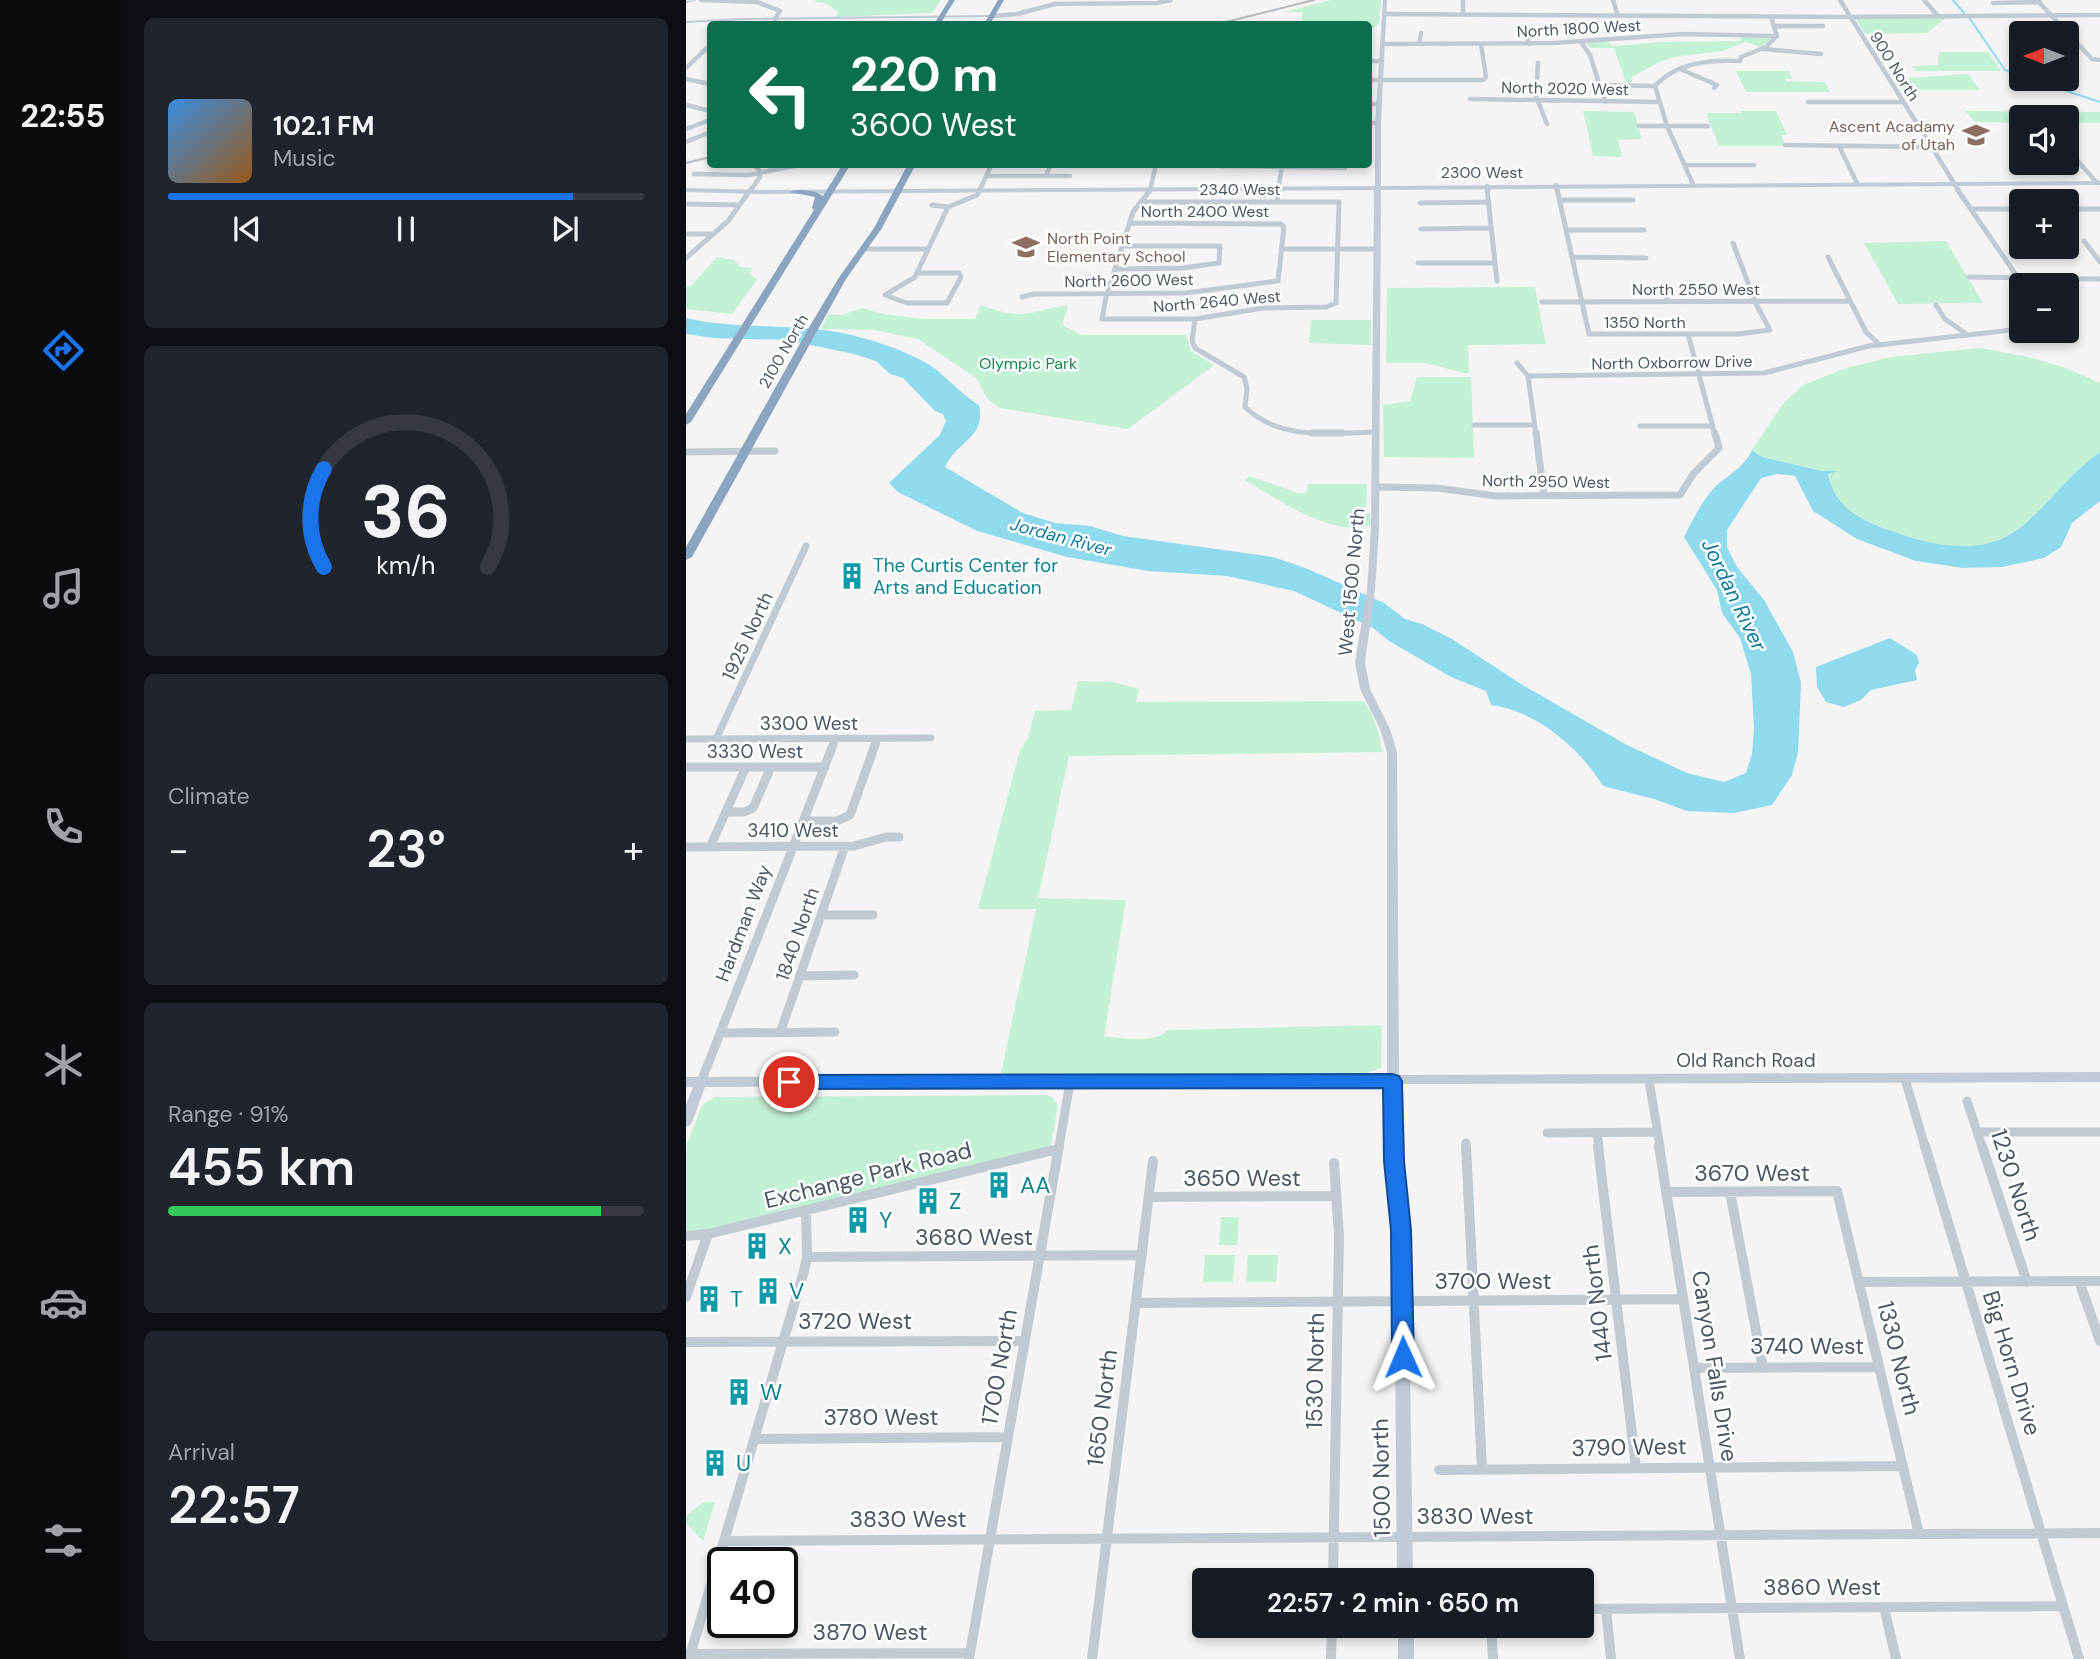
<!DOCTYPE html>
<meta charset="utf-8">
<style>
:root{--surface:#171b24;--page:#20242c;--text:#f1f3f6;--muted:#9ea1a6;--line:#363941;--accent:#1a73e8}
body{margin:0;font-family:"DM Sans",sans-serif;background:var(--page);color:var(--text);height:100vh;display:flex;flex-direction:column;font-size:26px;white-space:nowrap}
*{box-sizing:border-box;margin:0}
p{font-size:23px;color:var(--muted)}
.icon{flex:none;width:38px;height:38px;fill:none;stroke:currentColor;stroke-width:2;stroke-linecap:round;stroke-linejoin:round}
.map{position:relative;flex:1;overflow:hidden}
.details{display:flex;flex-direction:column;gap:18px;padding:18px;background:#0d0f14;width:560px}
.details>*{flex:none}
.top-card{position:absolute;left:21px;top:21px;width:665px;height:147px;border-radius:7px;box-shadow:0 4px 10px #0003;background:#0b6e4f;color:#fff;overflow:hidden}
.needle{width:46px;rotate:270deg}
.buttons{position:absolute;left:1323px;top:21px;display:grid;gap:14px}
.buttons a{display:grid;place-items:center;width:70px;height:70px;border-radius:7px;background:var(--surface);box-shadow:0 4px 10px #0003;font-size:35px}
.speed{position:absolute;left:21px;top:1547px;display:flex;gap:14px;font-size:35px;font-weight:700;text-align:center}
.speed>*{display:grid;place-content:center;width:91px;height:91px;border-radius:50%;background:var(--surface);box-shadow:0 4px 10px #0003;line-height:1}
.speed .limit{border:4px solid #111;border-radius:10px;background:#fff;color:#111}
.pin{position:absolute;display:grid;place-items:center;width:60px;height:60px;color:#fff;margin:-30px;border:4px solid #fff;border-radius:50%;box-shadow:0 2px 7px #0007}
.me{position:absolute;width:77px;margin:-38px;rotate:359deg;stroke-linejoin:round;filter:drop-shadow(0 0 5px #0008)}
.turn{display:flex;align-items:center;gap:24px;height:147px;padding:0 28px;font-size:32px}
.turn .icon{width:91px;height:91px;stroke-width:2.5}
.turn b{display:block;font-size:49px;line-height:60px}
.big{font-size:52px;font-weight:600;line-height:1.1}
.details .widget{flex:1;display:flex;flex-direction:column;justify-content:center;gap:10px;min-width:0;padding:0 24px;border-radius:10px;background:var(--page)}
.details .dial{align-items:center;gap:0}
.dial svg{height:182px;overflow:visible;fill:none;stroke:var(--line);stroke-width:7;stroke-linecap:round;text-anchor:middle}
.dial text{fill:var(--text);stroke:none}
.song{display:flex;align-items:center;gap:21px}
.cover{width:84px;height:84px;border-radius:10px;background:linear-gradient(135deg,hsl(210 70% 55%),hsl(30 70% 35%))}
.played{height:7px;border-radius:4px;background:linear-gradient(90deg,var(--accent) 85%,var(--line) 85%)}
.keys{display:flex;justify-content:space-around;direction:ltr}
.heat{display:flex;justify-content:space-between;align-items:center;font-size:38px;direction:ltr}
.charge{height:10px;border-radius:5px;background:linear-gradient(90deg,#34c759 91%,var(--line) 0)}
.trip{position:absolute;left:506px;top:1568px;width:402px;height:70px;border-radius:7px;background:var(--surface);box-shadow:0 4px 10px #0003;font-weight:600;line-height:70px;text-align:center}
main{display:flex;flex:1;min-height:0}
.tabs{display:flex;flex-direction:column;width:126px;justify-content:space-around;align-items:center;background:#090b0e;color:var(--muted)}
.tabs .icon{width:49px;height:49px}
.tabs .current{color:var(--accent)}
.tabs b{font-size:32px;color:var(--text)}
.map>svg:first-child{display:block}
</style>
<main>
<nav class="tabs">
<b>22:55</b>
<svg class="icon current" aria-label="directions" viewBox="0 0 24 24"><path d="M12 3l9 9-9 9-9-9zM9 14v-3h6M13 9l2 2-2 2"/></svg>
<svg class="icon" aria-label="music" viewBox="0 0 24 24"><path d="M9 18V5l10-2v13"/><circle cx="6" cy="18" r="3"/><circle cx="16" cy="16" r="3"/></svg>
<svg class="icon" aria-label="phone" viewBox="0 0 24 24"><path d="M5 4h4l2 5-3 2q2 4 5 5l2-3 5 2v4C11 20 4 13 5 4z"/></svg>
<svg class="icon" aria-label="climate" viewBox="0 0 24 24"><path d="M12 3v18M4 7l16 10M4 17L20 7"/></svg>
<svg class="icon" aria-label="car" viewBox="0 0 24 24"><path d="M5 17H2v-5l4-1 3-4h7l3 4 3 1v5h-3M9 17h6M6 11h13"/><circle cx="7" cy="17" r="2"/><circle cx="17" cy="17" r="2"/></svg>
<svg class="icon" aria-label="filters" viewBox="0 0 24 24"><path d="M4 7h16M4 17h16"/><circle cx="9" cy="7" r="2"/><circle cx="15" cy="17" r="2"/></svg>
</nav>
<section class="details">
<div class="widget">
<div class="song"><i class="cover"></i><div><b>102.1 FM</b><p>Music</p></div></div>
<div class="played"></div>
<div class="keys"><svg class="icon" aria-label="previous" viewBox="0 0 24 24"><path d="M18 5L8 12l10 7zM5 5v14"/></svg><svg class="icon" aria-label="pause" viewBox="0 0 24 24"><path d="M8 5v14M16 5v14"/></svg><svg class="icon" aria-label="next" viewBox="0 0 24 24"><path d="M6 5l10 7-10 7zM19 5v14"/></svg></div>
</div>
<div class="widget dial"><svg viewBox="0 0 100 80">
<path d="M14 69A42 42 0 1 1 86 69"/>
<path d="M14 69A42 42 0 0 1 14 26" stroke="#1a73e8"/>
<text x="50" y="56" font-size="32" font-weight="700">36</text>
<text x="50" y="72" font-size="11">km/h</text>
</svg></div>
<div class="widget"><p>Climate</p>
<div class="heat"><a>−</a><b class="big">23°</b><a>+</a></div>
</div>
<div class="widget"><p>Range · 91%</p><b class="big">455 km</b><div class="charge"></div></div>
<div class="widget"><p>Arrival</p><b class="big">22:57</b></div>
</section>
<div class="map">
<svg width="1414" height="1659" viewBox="0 0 1414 1659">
<rect width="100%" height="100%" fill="#f5f3f3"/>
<!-- green -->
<path fill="#c3f1d5" d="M130,0h125l-9,13 -97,4 3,-5 -12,-9 -11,-1z
M645,0h50l-2,24 -10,7 -1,-7h-66v-12h-18z
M1262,16l-21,17 -62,1 -10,-16z
M1054,35l33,2 -12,10 -15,-5 -24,9 -47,6 -18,6 -25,14 -1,6h-5l-12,-35h-23l-5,-5 21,-3 5,6h6l41,-4 82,-1z
M1253,52h49l13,19h-85l-3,-5 25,-1z
M1050,71h53l3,8h-6v2l39,1 5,10h-84z
M1282,74l12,16h-80l-8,-11z
M897,111l51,1 8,27 -24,1 4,17 -29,-1z
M1055,111h35l11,24h-6l5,11h-67l-13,-33h35z
M1279,111l135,1v11h-33v-6h-46v6l-46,-1z
M1260,241l37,62 -85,1 -34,-61z
M31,257l17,3 6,7 12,1 -2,6 7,6 -25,34 -46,-5v-22l5,-1z
M849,287l11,57 -78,1 1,29 -44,-11h-39l1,-75z
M295,305c16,6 31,11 49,8 13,-2 24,-7 38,-7l-6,19 20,10h104l5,16 23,14 -86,64 -128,-21 -12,-8 -12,-22 -58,-39 -44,-9 -53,-1 7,-15 14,1 20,-7 21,6 41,5h51z
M625,320h60v25l-62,-2z
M1294,348c46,8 77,14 120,35v69c-28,19 -48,48 -73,70 -43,38 -94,24 -141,7 -28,-11 -52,-24 -58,-56l8,-2h-12l-62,-14 -10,-7 30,-45 21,-20 43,-17 44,-11z
M731,377h54l3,81 -90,-1 -1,-52 27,-4z
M563,476l49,17h8l2,-9h59l-1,29h4l1,12c-40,13 -93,-26 -126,-45z
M392,681l36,1 25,7 -3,13 227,-1c12,14 17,33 19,51l-313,4 -31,142 88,2 -22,137c20,0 49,8 64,-7l214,-5 -1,43 -19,7 -362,3 36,-169h-58l42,-159 8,-12 7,-27 36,-1z
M360,1095l6,2 6,8 -7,40 -4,5 -325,78 -36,4v-86l16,-41 13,-8z
M535,1217h18l-2,28h-18z
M519,1255h30l-2,27h-30z
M562,1255h30l-2,27h-30z
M17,1502h12l-12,39 -17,-18v-7z"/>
<!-- water -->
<path fill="#90daee" d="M0,318c49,12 101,5 151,14 26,4 81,22 101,39 14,12 25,24 41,34 7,33 -21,35 -34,62l78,46 32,10 35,3 33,10 150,21 35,12 76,34 21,16 17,5 30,15 69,45 106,61 60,28 37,9 22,-9 6,-19 2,-25 -3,-55 -11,-36 -18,-25 -5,-23 -33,-53c8,-16 17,-34 29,-48 13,-13 32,-22 39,-39l10,7 61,14h15l-10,3c6,31 30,45 58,55 47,17 99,31 141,-7 25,-22 45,-51 73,-70v49l-28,22 -11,24 -17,11 -42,9 -39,1 -47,-7 -59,-22 -44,-28 -18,-35 -18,-2 -16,4 -34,52v17l10,20 27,33 29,52 8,31 -3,70 -6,22 -20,30 -38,8 -47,-2 -33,-12 -51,-13c-23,-38 -68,-76 -112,-81l-5,-14 -35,-14 -62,-36 -16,-13 -79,-37 -67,-15 -79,-5 -81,-14 -90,-26 -79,-39 -9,-9 51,-48 6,-14 -3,-7 -8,-3 -32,-33 -13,-4 -14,-13 -22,-7 -67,-14 -74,-2 -27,-4z
M1204,638l27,17 2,8 -4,7 2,10 -46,10 -10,10 -17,7 -18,-5 -9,-15 -1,-20z"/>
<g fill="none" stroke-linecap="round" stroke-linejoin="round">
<!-- stream -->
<path stroke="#90daee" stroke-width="2" d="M1267,0l11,13
M1282,16l37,54 16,6
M1344,79l70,23"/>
<!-- street-far4 -->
<path stroke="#c1cad2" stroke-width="4.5" d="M15,0l56,2 23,9 -5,8
M777,0v15
M927,0l5,16
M1154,0l119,191
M1238,0l13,15
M1351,0l55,59 8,1
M1307,3l47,-1
M699,14l456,3 259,-2
M306,16l25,-2 38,-10 102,-1 14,-3
M1089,26h48
M834,32l7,4 2,8
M895,42l9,13 15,47
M697,44l171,-1 129,-9 94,2
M733,44l2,-11
M1078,49l57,5
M682,61h14
M852,63l-2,33 11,28
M0,68l24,-23
M994,69l37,16 -3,3
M0,79l24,5
M682,80h115l3,-3 -5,-33
M914,85l55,1
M784,99l190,3
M1122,102h95
M682,104h11
M0,105l24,6
M682,123h10
M953,126h69
M0,129l24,-9
M0,142l24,-10
M1099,145l146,2
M1154,148l17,35
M1391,160l20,23
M999,165h69
M534,166l125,2
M8,174l55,1 54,-11
M300,176h84
M360,176l5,-12
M1007,184l-26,-58 -12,-40c22,-24 54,-26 85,-25l1,-4 25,-10 11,-11 -6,-19
M870,185l1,6
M801,186l1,5
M64,191l10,-14 -1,-7 -6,-6
M293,191l13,-27
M464,191l6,-27
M592,191l4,-26"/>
<!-- street-far3 -->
<path stroke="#c1cad2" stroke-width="5" d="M801,189l10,92
M871,189l32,145h149l32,-4 -14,-26 -23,-61
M1271,189l66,96
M874,200h73
M591,201l2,-12
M456,202h197l-3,101 -10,4 -63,1 -68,11h-93l4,-22 27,-85 18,-23
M734,203l69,-1
M0,204l53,1
M246,205l16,2
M1285,209h50
M1381,209h33
M735,229l69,-1
M880,230h78
M0,234h27
M1398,241l16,21
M177,249h65
M595,249h97
M886,257l74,1
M1142,257l38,75 14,13
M0,258l42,-37 23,-32
M732,263h77
M429,269l68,-1 36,-5 1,-17h-98
M231,273h42l2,4 -14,26h-40l-22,-8 30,-18 33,-70 29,-12 3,-6
M1283,277l131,2
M978,289l4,13
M336,297l12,-3 152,-1 92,-12 6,-54 -3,-3 -151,-1
M856,302l308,-1
M1250,305l9,14 20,14
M509,319l-3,22 3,7 49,29 3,11 -2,19c35,34 85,26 131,25
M1002,334l27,101
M831,363l11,13 8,59
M842,376l236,-3 105,-27 152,-17
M788,425h60
M954,426h73"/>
<!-- street-far2 -->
<path stroke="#c1cad2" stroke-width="7" d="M626,433h30
M850,433l8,63
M0,452l89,-1
M690,487l61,1 59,8 184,-1 14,-22 25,-25 -4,-15
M0,739l245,-1
M30,739l90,-193
M146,747l4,-9
M189,747l3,-9"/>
<!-- street-far1 -->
<path stroke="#c1cad2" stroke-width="9" d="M0,767h139
M40,812h18l9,-4 18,-41
M117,821h34l13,-6 25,-70
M0,847l168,-1 32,-9h13
M24,847l36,-80
M135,915h52
M114,976l54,-1
M35,1033l114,-1
M94,1033l65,-187
M1219,1079l20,68
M963,1080l11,67
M15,1082l132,-337
M1281,1101l15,46
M1292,1132h122
M861,1133l110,-1
M911,1133l2,14
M780,1143v4
M373,1147l11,-65"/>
<!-- street -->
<path stroke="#c1cad2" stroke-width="10" d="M780,1146l16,323
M912,1146l38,322
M973,1146l81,513
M1239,1146l154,513
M1296,1146l45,136
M981,1192l170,-1 82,343
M1044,1192l33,176
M463,1197l187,-1
M0,1236l22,-2 350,-85
M121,1257l335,-2
M1393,1281l21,60
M1173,1282l241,-1
M0,1297l22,-63
M450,1303l547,-4
M0,1342l339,-1
M1008,1368l185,-1
M68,1439l254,-2
M753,1470l464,-4
M38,1541l1376,-8
M647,1580l6,-344 -5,-73
M1198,1607l12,52
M896,1609l481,-3
M920,1609l5,50
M805,1626l2,33
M0,1654l284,-1
M3,1659l115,-388 3,-14 -1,-47
M283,1659l90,-513
M406,1659l61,-498
M645,1659l1,-33"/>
<!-- secondary -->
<path fill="#c1cbd6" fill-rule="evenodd" d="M10,0v1l-10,2v-2z
M697,0h4l-6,123v63l719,-5v4l-719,5 -2,339 -4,61 -10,72 5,27 20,40 7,23 2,323 701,-3v10l-701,2v58l9,88 5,350h-16l-3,-350 -7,-88v-58l-682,3 -13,35 -2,3 -4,2v-22l7,-18h-7v-10l701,-2v-323l-7,-23 -20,-40 -5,-27 12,-72 4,-61 3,-339 -615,4 -73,-2v-4l73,2 616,-4v-63z
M306,15l2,2 -252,3 -56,3v-2l56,-3z
M712,1626h16v33h-16z"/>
<!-- highway -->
<path fill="#8ba5c1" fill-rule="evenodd" d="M263,0h6l-15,24h-6z
M312,0h6l-14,24h-6z
M157,164h8l-160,258 -5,3v-11l128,-204 -2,-2 3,-11 -26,-5c8,-4 27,-2 34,4z
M222,164h8l-34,64 -36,51 -25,45 -129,233 -6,3v-13l125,-223 27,-45 36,-51z"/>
<!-- rail -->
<path stroke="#b5b8bd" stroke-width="2" d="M532,24l96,-24
M0,163l24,-6"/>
</g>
<!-- route -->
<path fill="#1a73e8" stroke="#114b97" stroke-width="2" d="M706,1074l7,2 3,5 2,80 7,69 3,127 -4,6 -7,3 -8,-3 -3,-6 -1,-127 -7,-69 -1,-73 -594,1 -6,-2 -3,-5 3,-5 6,-2z"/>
<!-- icons -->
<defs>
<symbol id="school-bare" viewBox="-9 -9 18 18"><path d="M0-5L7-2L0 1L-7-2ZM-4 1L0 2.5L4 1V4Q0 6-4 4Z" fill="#8d6e63" stroke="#fff" stroke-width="2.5" paint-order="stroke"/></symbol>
<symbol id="building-bare" viewBox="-9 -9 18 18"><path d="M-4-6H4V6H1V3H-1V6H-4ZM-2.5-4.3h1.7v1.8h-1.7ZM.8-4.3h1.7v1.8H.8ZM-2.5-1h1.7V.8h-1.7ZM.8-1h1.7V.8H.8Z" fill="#0f9aa8" stroke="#fff" stroke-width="2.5" paint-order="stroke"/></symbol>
</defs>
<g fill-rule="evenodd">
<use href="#school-bare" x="1271" y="116" width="38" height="38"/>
<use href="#school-bare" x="321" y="228" width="38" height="38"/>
<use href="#building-bare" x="147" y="557" width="38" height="38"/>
<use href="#building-bare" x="294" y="1166" width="38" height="38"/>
<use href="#building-bare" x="223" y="1182" width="38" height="38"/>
<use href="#building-bare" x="153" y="1201" width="38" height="38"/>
<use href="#building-bare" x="52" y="1227" width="38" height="38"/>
<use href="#building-bare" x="63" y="1272" width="38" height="38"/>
<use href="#building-bare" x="4" y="1280" width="38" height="38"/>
<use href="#building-bare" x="34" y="1373" width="38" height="38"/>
<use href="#building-bare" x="10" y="1444" width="38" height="38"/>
</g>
<g text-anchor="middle" stroke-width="5" stroke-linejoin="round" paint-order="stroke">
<!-- far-street labels -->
<g font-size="16" fill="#4a5661" stroke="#fff">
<text transform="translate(893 28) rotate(-3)" y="6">North 1800 West</text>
<text transform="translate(1209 66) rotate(58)" y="6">900 North</text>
<text transform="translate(879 88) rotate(1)" y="6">North 2020 West</text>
<text x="796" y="178">2300 West</text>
<text x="554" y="195">2340 West</text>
<text x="519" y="217">North 2400 West</text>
<text transform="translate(443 280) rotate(-1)" y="6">North 2600 West</text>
<text x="1010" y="295">North 2550 West</text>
<text transform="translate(531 301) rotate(-5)" y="6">North 2640 West</text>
<text x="959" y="328">1350 North</text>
<text transform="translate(97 351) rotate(-60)" y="6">2100 North</text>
<text transform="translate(986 362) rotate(-1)" y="6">North Oxborrow Drive</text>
<text transform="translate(860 481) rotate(1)" y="6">North 2950 West</text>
</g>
<!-- far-education labels -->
<g font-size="16" fill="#785e54" stroke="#fff" text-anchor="end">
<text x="1269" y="132">Ascent Acadamy<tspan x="1269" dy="18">of Utah</tspan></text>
<text x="361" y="244" text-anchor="start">North Point<tspan x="361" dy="18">Elementary School</tspan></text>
</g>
<!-- far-park labels -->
<g font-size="16" fill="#17864f" stroke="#fff">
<text x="342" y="369">Olympic Park</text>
</g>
<!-- far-water labels -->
<g font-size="18" font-style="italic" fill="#0c7c9b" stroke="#fff">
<text transform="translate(375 537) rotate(15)" y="6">Jordan River</text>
</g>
<!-- culture labels -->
<g font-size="19" fill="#0d838f" stroke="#fff" text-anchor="start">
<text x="187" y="572">The Curtis Center for<tspan x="187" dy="22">Arts and Education</tspan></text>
</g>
<!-- street labels -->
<g font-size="19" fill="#4a5661" stroke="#fff">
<text transform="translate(665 582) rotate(-85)" y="7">West 1500 North</text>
<text transform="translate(61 636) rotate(-65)" y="7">1925 North</text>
<text x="123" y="730">3300 West</text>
<text x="69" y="758">3330 West</text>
<text x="107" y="837">3410 West</text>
<text transform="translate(57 923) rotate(-69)" y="7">Hardman Way</text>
<text transform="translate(111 934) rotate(-71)" y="7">1840 North</text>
<text x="1060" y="1067">Old Ranch Road</text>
</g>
<!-- water labels -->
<g font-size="21" font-style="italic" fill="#0c7c9b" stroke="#fff">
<text transform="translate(1048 595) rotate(64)" y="7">Jordan River</text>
</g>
<!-- near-street labels -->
<g font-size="23" fill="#4a5661" stroke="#fff">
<text x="1066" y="1181">3670 West</text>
<text transform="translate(182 1175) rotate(-14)" y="8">Exchange Park Road</text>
<text x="556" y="1186">3650 West</text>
<text transform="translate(1330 1185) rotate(72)" y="8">1230 North</text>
<text x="288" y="1245">3680 West</text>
<text x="807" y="1289">3700 West</text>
<text transform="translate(911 1303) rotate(-97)" y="8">1440 North</text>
<text x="169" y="1329">3720 West</text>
<text x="1121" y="1354">3740 West</text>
<text transform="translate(1213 1358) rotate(76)" y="8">1330 North</text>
<text transform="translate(1326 1363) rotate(73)" y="8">Big Horn Drive</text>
<text transform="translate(1029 1366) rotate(81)" y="8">Canyon Falls Drive</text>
<text transform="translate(313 1367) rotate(-80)" y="8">1700 North</text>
<text transform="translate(629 1371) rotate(-89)" y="8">1530 North</text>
<text transform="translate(416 1408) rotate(-83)" y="8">1650 North</text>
<text x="195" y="1425">3780 West</text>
<text transform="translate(943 1447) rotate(-1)" y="8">3790 West</text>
<text transform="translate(695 1478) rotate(-91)" y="8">1500 North</text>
<text x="789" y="1524">3830 West</text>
<text x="222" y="1527">3830 West</text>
<text x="1136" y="1595">3860 West</text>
<text x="184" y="1640">3870 West</text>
</g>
<!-- near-culture labels -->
<g font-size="23" fill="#0d838f" stroke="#fff" text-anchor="start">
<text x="334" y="1193">AA</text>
<text x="263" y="1209">Z</text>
<text x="193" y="1228">Y</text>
<text x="92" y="1254">X</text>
<text x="103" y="1299">V</text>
<text x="44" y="1307">T</text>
<text x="74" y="1400">W</text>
<text x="50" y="1471">U</text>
</g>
</g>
</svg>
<div class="buttons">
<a><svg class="needle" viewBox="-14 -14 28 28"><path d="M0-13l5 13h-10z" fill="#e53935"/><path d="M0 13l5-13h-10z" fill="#9ea1a6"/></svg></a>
<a><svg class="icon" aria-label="sound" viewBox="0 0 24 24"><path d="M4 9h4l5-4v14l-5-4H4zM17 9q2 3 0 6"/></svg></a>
<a>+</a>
<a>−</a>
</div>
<div class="speed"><div class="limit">40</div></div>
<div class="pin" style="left:103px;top:1082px;background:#d93025"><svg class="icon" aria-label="arrive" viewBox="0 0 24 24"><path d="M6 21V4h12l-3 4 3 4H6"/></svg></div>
<svg class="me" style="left:717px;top:1357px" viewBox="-20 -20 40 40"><path d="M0-17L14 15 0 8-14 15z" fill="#1a73e8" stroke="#fff" stroke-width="4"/></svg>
<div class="trip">22:57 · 2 min · 650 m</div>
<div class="top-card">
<div class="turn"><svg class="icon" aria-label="left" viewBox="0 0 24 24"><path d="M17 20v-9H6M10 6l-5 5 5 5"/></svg><div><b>220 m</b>3600 West</div></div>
</div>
</div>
</main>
